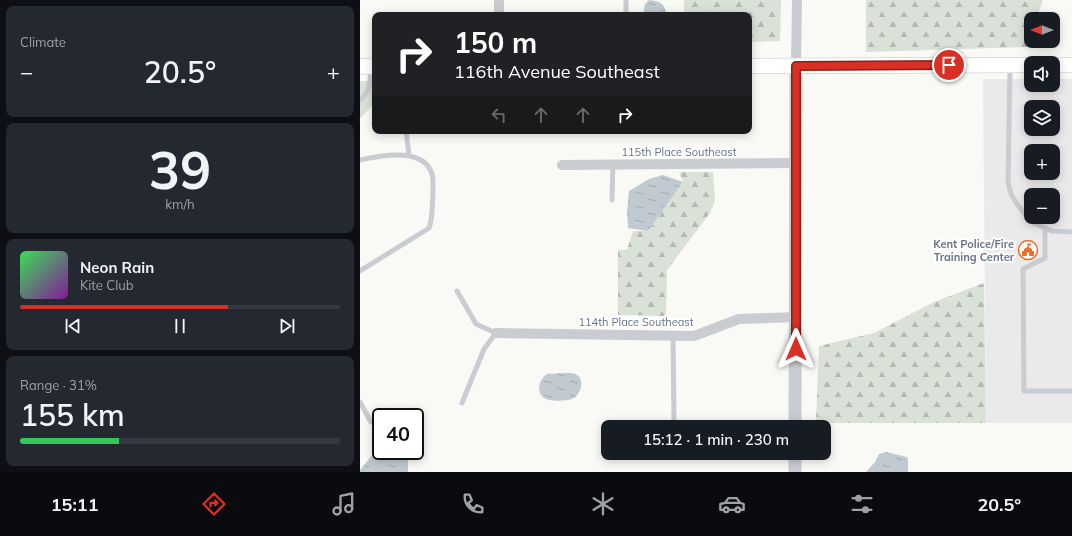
<!DOCTYPE html>
<meta charset="utf-8">
<style>
:root{--surface:#171b24;--page:#242831;--text:#f1f3f6;--muted:#9ea1a6;--line:#363941;--accent:#d93025}
body{margin:0;font-family:Mulish,sans-serif;background:var(--page);color:var(--text);height:100vh;display:flex;flex-direction:column;font-size:15px;white-space:nowrap}
*{box-sizing:border-box;margin:0}
p{font-size:13px;color:var(--muted)}
.icon{flex:none;width:22px;height:22px;fill:none;stroke:currentColor;stroke-width:2;stroke-linecap:round;stroke-linejoin:round}
.map{position:relative;flex:1;overflow:hidden}
.panel{display:flex;flex-direction:column;gap:6px;padding:6px;background:#0d0f14;width:360px}
.panel>*{flex:none}
.guide{position:absolute;left:12px;top:12px;width:380px;height:122px;border-radius:8px;box-shadow:0 2px 10px #0003;background:#202124;color:#fff;overflow:hidden}
.needle{width:26px;rotate:270deg}
.fabs{position:absolute;left:664px;top:12px;display:grid;gap:8px}
.fabs a{display:grid;place-items:center;width:36px;height:36px;border-radius:8px;background:var(--surface);box-shadow:0 2px 10px #0003;font-size:20px}
.speed{position:absolute;left:12px;top:408px;display:flex;gap:8px;font-size:20px;font-weight:700;text-align:center}
.speed>*{display:grid;place-content:center;width:52px;height:52px;border-radius:50%;background:var(--surface);box-shadow:0 2px 10px #0003;line-height:1}
.speed .limit{border:2px solid #111;border-radius:6px;background:#fff;color:#111}
.pin{position:absolute;display:grid;place-items:center;width:34px;height:34px;color:#fff;margin:-17px;border:2px solid #fff;border-radius:50%;box-shadow:0 1px 4px #0007}
.me{position:absolute;width:44px;margin:-22px;rotate:0deg;stroke-linejoin:round;filter:drop-shadow(0 0 3px #0008)}
.turn{display:flex;align-items:center;gap:14px;height:84px;padding:0 16px;font-size:18px}
.turn .icon{width:52px;height:52px;stroke-width:2.5}
.turn b{display:block;font-size:28px;line-height:34px}
.lanes{display:flex;align-items:center;height:38px;padding:0 16px;background:#0003;justify-content:center;gap:20px;direction:ltr}
.lanes .off{opacity:.35}
.big{font-size:30px;font-weight:600;line-height:1.1}
.panel .tile{flex:1;display:flex;flex-direction:column;justify-content:center;gap:6px;min-width:0;padding:0 14px;border-radius:8px;background:var(--page)}
.panel .dial{align-items:center;gap:0}
.dial b{font-size:52px;line-height:1}
.song{display:flex;align-items:center;gap:12px}
.cover{width:48px;height:48px;border-radius:6px;background:linear-gradient(135deg,hsl(130 70% 55%),hsl(290 70% 35%))}
.played{height:4px;border-radius:2px;background:linear-gradient(90deg,var(--accent) 65%,var(--line) 65%)}
.keys{display:flex;justify-content:space-around;direction:ltr}
.heat{display:flex;justify-content:space-between;align-items:center;font-size:22px;direction:ltr}
.charge{height:6px;border-radius:3px;background:linear-gradient(90deg,#34c759 31%,var(--line) 0)}
.trip{position:absolute;left:241px;top:420px;width:230px;height:40px;border-radius:8px;background:var(--surface);box-shadow:0 2px 10px #0003;font-weight:600;line-height:40px;text-align:center}
.dock{display:flex;height:64px;justify-content:space-around;align-items:center;background:#090b0e;color:var(--muted)}
.dock .icon{width:28px;height:28px}
.dock .active{color:var(--accent)}
.dock b{font-size:18px;color:var(--text)}
main{display:flex;flex:1;min-height:0}
.map>svg:first-child{display:block}
</style>
<main>
<section class="panel">
<div class="tile"><p>Climate</p>
<div class="heat"><a>−</a><b class="big">20.5°</b><a>+</a></div>
</div>
<div class="tile dial"><b>39</b><p>km/h</p></div>
<div class="tile">
<div class="song"><i class="cover"></i><div><b>Neon Rain</b><p>Kite Club</p></div></div>
<div class="played"></div>
<div class="keys"><svg class="icon" aria-label="previous" viewBox="0 0 24 24"><path d="M18 5L8 12l10 7zM5 5v14"/></svg><svg class="icon" aria-label="pause" viewBox="0 0 24 24"><path d="M8 5v14M16 5v14"/></svg><svg class="icon" aria-label="next" viewBox="0 0 24 24"><path d="M6 5l10 7-10 7zM19 5v14"/></svg></div>
</div>
<div class="tile"><p>Range · 31%</p><b class="big">155 km</b><div class="charge"></div></div>
</section>
<div class="map">
<svg width="712" height="472" viewBox="0 0 712 472">
<defs>
<pattern id="forest-firs" width="22" height="20" patternUnits="userSpaceOnUse"><rect width="22" height="20" fill="#dae1d7"/><path d="M5 1l3.5 6h-7zM16 11l3.5 6h-7z" fill="#b5bbb4"/></pattern>
<pattern id="water-ripples" width="26" height="14" patternUnits="userSpaceOnUse"><rect width="26" height="14" fill="#c0cad0"/><path d="M2 4q2-2 4 0t4 0M15 11q2-2 4 0t4 0" fill="none" stroke="#a0a9af"/></pattern>
</defs>
<rect width="100%" height="100%" fill="#f9f9f6"/>
<!-- built -->
<path fill="#eaeaea" fill-rule="evenodd" d="M623,79h48v6h22v-6h19v344h-86zM671,107h22v22h-22zM671,151h22v22h-22zM671,195h22v22h-22z"/>
<!-- forest -->
<path fill="url(#forest-firs)" d="M324,0h97l-1,41 -31,1v-27h-65z
M506,0h177l-7,19h-5v15l-4,13 -161,5z
M319,172h34l2,29 -5,12 -43,57 -1,46 -48,-1v-65h9l6,-19h15l35,-49z
M624,283l2,140h-170l3,-77 55,-13 60,-31z"/>
<!-- park -->
<path fill="#dae1d7" d="M0,81h15v21l-15,17z"/>
<!-- water -->
<path fill="url(#water-ripples)" d="M289,0c11,1 17,4 17,15h-23l2,-11z
M303,175l20,7 -35,49 -20,-3 -1,-16 2,-21 20,-12z
M187,374c6,0 23,-2 28,0 11,4 6,22 -3,25 -6,2 -22,3 -28,-1 -9,-6 -4,-20 3,-24z
M21,449v2h25l2,6v15h-48v-2l13,-16z
M526,452l21,5 1,3v12h-42l9,-10 4,-8z"/>
<g fill="none" stroke-linecap="round" stroke-linejoin="round">
<defs>
<path id="secondary" d="M693,65h19
M0,66l15,1
M389,66l282,-1"/>
</defs>
<!-- secondary casing -->
<use href="#secondary" stroke="#bbbfc5" stroke-width="16"/>
<!-- service -->
<path stroke="#c9ccd0" stroke-width="5" d="M266,0v15
M650,67l-2,115 3,12 6,10 10,13 7,6 18,8 20,1
M0,100c10,-8 10,-19 11,-31
M46,131l3,24
M0,160c22,-5 69,-14 73,19 0,5 0,11 0,16 -1,11 0,23 -4,33l-69,43
M252,200l1,-36
M685,229v29l-22,11 1,122h48
M97,291l19,33 20,9 -12,16 -22,54
M313,336l1,87
M0,402l11,20"/>
<!-- minor -->
<path stroke="#c9ccd0" stroke-width="10" d="M139,15v-15
M436,66l1,-66
M202,165l234,-2
M136,333l198,3 45,-17 57,-2"/>
<!-- tertiary -->
<path stroke="#c9ccd0" stroke-width="13" d="M435,427l1,-361
M435,472v-19"/>
<!-- secondary -->
<use href="#secondary" stroke="#fff" stroke-width="15"/>
</g>
<g fill="none" stroke-linecap="round" stroke-linejoin="round">
<defs>
<path id="route" d="M436,349v-283l153,-1"/>
</defs>
<!-- route casing -->
<use href="#route" stroke="#8d1f18" stroke-width="10"/>
<!-- route -->
<use href="#route" stroke="#d93025" stroke-width="7"/>
</g>
<!-- icons -->
<defs>
<symbol id="civic-ring" viewBox="-11 -11 22 22"><circle r="9.5" fill="#fff" stroke="#ee6d22" stroke-width="1.5"/><path d="M-.6-6.5H3V-4.5H.6V-3L4-1V1h2V6H-6V1h2V-1L-.6-3ZM-1.2 2.5V6h2.4V2.5Z" fill="#ee6d22"/></symbol>
</defs>
<g fill-rule="evenodd">
<use href="#civic-ring" x="657" y="239" width="22" height="22"/>
</g>
<g text-anchor="middle" stroke-width="4" stroke-linejoin="round" paint-order="stroke">
<!-- street labels -->
<g font-size="11" fill="#667589" stroke="#fff">
<text x="319" y="156">115th Place Southeast</text>
<text x="276" y="326">114th Place Southeast</text>
</g>
<!-- poi labels -->
<g font-size="11" font-weight="bold" fill="#667589" stroke="#fff" text-anchor="end">
<text x="654" y="248">Kent Police/Fire<tspan x="654" dy="13">Training Center</tspan></text>
</g>
</g>
</svg>
<div class="fabs">
<a><svg class="needle" viewBox="-14 -14 28 28"><path d="M0-13l5 13h-10z" fill="#e53935"/><path d="M0 13l5-13h-10z" fill="#9ea1a6"/></svg></a>
<a><svg class="icon" aria-label="sound" viewBox="0 0 24 24"><path d="M4 9h4l5-4v14l-5-4H4zM17 9q2 3 0 6"/></svg></a>
<a><svg class="icon" aria-label="layers" viewBox="0 0 24 24"><path d="M12 4l9 5-9 5-9-5zM3 14l9 5 9-5"/></svg></a>
<a>+</a>
<a>−</a>
</div>
<div class="speed"><div class="limit">40</div></div>
<div class="pin" style="left:589px;top:65px;background:#d93025"><svg class="icon" aria-label="arrive" viewBox="0 0 24 24"><path d="M6 21V4h12l-3 4 3 4H6"/></svg></div>
<svg class="me" style="left:436px;top:349px" viewBox="-20 -20 40 40"><path d="M0-17L14 15 0 8-14 15z" fill="#d93025" stroke="#fff" stroke-width="4"/></svg>
<div class="trip">15:12 · 1 min · 230 m</div>
<div class="guide">
<div class="turn"><svg class="icon" aria-label="right" viewBox="0 0 24 24"><path d="M7 20v-9h11M14 6l5 5-5 5"/></svg><div><b>150 m</b>116th Avenue Southeast</div></div>
<div class="lanes"><svg class="icon off" aria-label="left" viewBox="0 0 24 24"><path d="M17 20v-9H6M10 6l-5 5 5 5"/></svg><svg class="icon off" aria-label="ahead" viewBox="0 0 24 24"><path d="M12 20V5M6 11l6-6 6 6"/></svg><svg class="icon off" aria-label="ahead" viewBox="0 0 24 24"><path d="M12 20V5M6 11l6-6 6 6"/></svg><svg class="icon" aria-label="right" viewBox="0 0 24 24"><path d="M7 20v-9h11M14 6l5 5-5 5"/></svg></div>
</div>
</div>
</main>
<nav class="dock">
<b>15:11</b>
<svg class="icon active" aria-label="directions" viewBox="0 0 24 24"><path d="M12 3l9 9-9 9-9-9zM9 14v-3h6M13 9l2 2-2 2"/></svg>
<svg class="icon" aria-label="music" viewBox="0 0 24 24"><path d="M9 18V5l10-2v13"/><circle cx="6" cy="18" r="3"/><circle cx="16" cy="16" r="3"/></svg>
<svg class="icon" aria-label="phone" viewBox="0 0 24 24"><path d="M5 4h4l2 5-3 2q2 4 5 5l2-3 5 2v4C11 20 4 13 5 4z"/></svg>
<svg class="icon" aria-label="climate" viewBox="0 0 24 24"><path d="M12 3v18M4 7l16 10M4 17L20 7"/></svg>
<svg class="icon" aria-label="car" viewBox="0 0 24 24"><path d="M5 17H2v-5l4-1 3-4h7l3 4 3 1v5h-3M9 17h6M6 11h13"/><circle cx="7" cy="17" r="2"/><circle cx="17" cy="17" r="2"/></svg>
<svg class="icon" aria-label="filters" viewBox="0 0 24 24"><path d="M4 7h16M4 17h16"/><circle cx="9" cy="7" r="2"/><circle cx="15" cy="17" r="2"/></svg>
<b>20.5°</b>
</nav>
